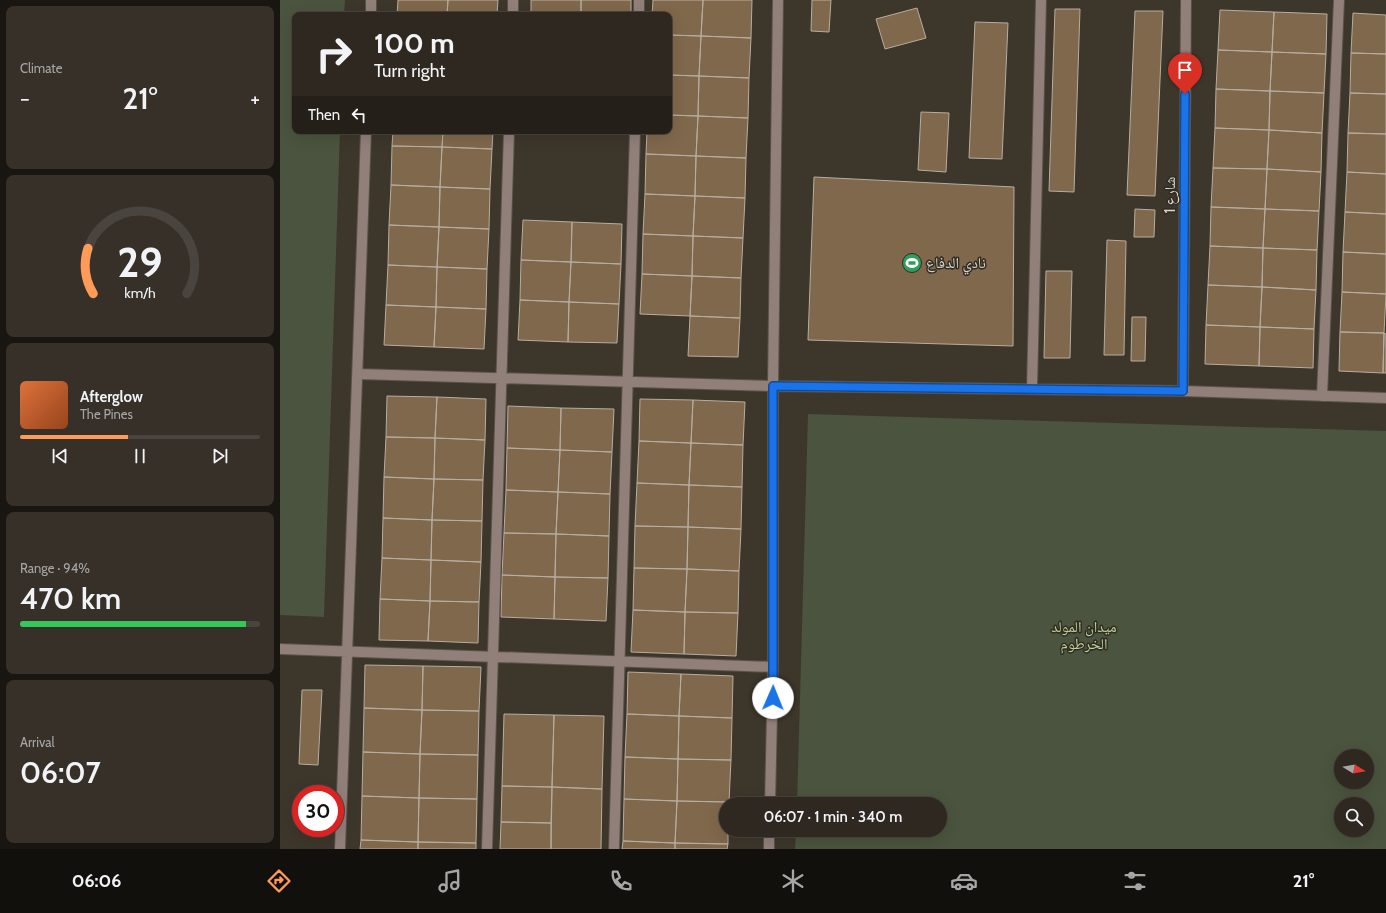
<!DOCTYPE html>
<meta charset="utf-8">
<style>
:root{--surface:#2e2820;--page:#363029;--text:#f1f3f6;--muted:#a7a6a5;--line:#49443e;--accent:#fe9b59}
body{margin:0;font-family:Cabin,"Noto Naskh Arabic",sans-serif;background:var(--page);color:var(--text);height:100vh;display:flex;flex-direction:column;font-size:15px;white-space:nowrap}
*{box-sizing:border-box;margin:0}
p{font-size:13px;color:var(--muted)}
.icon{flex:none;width:22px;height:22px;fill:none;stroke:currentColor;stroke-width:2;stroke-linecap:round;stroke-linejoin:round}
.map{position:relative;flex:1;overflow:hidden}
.sheet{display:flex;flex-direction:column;gap:6px;padding:6px;background:#191612;width:280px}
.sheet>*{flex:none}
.banner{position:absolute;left:12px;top:12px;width:380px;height:122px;border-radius:8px;box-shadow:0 4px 16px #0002,0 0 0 1px var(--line);background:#2e2820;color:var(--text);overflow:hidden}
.needle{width:26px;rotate:101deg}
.fabs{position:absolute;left:1054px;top:749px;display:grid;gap:8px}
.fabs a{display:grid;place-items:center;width:40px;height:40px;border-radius:50%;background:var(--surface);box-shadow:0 4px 16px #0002,0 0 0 1px var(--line);font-size:20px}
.speed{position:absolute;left:12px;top:785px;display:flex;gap:8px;font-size:20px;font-weight:700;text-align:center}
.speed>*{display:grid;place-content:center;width:52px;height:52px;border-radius:50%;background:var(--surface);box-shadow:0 4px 16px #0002,0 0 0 1px var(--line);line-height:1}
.speed .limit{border:6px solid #d22;background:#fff;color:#111}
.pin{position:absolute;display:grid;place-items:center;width:34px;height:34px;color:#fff;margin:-41px -17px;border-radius:50% 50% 50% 0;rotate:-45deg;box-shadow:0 0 4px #0007}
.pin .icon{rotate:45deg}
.me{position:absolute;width:44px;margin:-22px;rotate:1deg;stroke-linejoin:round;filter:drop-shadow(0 0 3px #0008)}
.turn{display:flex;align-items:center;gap:14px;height:84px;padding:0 16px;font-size:18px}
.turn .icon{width:52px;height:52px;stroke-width:2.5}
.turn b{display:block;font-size:28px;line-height:34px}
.then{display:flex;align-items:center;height:38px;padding:0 16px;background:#0003;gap:8px;font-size:15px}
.big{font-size:30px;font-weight:600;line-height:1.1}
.sheet .widget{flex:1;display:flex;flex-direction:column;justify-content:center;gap:6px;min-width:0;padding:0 14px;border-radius:8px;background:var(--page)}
.sheet .dial{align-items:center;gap:0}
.dial svg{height:104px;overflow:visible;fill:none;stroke:var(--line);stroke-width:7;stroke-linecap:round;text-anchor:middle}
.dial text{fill:var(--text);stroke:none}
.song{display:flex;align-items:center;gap:12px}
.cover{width:48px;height:48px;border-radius:6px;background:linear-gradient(135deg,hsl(20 70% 55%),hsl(20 70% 35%))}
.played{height:4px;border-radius:2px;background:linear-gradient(90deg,var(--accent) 45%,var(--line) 45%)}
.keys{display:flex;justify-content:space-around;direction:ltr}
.heat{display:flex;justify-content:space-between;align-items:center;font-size:22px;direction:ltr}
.charge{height:6px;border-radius:3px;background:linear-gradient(90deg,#34c759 94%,var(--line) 0)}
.trip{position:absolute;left:439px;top:797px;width:228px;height:40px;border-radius:20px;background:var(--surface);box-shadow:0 4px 16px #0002,0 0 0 1px var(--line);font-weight:600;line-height:40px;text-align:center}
.dock{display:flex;height:64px;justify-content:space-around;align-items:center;background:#12100d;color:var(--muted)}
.dock .icon{width:28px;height:28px}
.dock .selected{color:var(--accent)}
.dock b{font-size:18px;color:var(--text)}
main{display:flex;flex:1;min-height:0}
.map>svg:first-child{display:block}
</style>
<main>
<section class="sheet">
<div class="widget"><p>Climate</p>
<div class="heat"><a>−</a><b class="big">21°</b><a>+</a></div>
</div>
<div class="widget dial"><svg viewBox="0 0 100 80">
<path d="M14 69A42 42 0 1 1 86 69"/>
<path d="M14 69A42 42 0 0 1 10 34" stroke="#fe9b59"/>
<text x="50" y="56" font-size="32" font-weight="700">29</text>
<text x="50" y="72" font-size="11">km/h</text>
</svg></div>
<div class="widget">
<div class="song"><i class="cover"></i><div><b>Afterglow</b><p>The Pines</p></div></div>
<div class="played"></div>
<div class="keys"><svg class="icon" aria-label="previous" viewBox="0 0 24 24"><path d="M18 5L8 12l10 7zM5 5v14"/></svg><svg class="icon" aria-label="pause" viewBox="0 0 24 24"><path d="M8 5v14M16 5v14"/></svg><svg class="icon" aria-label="next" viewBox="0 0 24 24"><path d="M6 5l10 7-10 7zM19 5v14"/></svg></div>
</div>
<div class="widget"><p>Range · 94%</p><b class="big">470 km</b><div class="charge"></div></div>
<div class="widget"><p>Arrival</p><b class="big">06:07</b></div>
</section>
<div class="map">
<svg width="1106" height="849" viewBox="0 0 1106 849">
<rect width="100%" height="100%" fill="#3d362b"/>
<!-- green -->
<path fill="#4a543e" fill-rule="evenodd" d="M0,0h65l-1,15h-49v116h45l-16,486 -44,-2z
M528,414l578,17v418h-591l1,-19h144v-26h-143zM1061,756h26v26h-26zM1061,804h26v26h-26z"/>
<!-- building -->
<path fill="#80684c" stroke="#b7ada1" d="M118,0h50l-1,15h-50z
M168,0h50l-1,15h-50z
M251,0h50v15h-50z
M301,0h50v15h-50z
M373,0h50l-2,36 -32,-1v-20h-17z
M423,0h49l-1,38 -50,-2z
M532,0h19l-2,32 -18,-1z
M637,8l9,30 -41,11 -9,-30z
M775,9h25l-6,183 -25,-1z
M940,10l54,2 -2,40 -54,-2z
M855,11h28l-8,185 -28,-1z
M994,12l53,2 -1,40 -54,-2z
M1073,13l33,2v39l-35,-1z
M695,22l33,1 -6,136 -33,-1z
M389,35l32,1 -2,40 -30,-1z
M421,36l50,2 -2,40 -50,-2z
M938,50l54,2 -2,39 -54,-2z
M992,52l54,2 -2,39 -54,-2z
M1071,53l35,1v40l-36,-1z
M389,75l30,1 -1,40 -29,-1z
M419,76l50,2 -1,40 -50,-2z
M936,89l54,2 -1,39 -54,-2z
M990,91l54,2 -2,40 -53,-3z
M1070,93l36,1v40l-38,-1z
M641,112l28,1 -3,59 -28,-2z
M389,115l29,1 -2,40 -50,-2 1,-23h22z
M418,116l50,2 -2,40 -50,-2z
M935,128l54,2 -2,39 -54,-1z
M989,130l53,3 -1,39 -54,-3z
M113,131h50l-1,16 -50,-1z
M163,131h50l-1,18 -50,-2z
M1068,133l38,1v40l-39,-2z
M112,146l50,1 -2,40 -49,-2z
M162,147l50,2 -2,40 -50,-2z
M366,154l50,2 -1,40 -50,-2z
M416,156l50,2 -1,40 -50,-2z
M933,168l54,1 -2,40 -54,-2z
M987,169l54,3 -2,39 -54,-2z
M1067,172l39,2v40l-41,-2z
M534,177l200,10 -1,159 -205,-6z
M111,185l49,2 -1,40 -50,-2z
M160,187l50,2 -1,40 -50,-2z
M365,194l50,2 -2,40 -50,-2z
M415,196l50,2 -2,40 -50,-2z
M931,207l54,2 -2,39 -53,-2z
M855,209l20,1 -1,27h-20z
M985,209l54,2 -2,39 -54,-2z
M1065,212l41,2v40l-43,-2z
M243,220l49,2 -1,40 -50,-2z
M292,222l50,2 -1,40 -50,-2z
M109,225l50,2 -2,40 -49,-2z
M159,227l50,2 -2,40 -50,-2z
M363,234l50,2 -1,40 -50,-2z
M413,236l50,2 -2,40 -49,-2z
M827,240l19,1 -2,114h-20z
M930,246l53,2 -1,39 -54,-2z
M983,248l54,2 -1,40 -54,-3z
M1063,252l43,2v40l-44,-2z
M241,260l50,2 -2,40 -49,-2z
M291,262l50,2 -2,40 -50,-2z
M108,265l49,2 -1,40 -50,-2z
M157,267l50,2 -1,40 -50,-2z
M766,271h26l-2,87h-26z
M362,274l50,2 -2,40 -50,-2z
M412,276l49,2 -1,40 -50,-2z
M928,285l54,2 -2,40 -54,-2z
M982,287l54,3 -2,39 -54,-2z
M1062,292l44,2 -2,39 -44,-1z
M240,300l49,2 -1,40 -50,-2z
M289,302l50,2 -2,39 -49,-1z
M106,305l50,2 -2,40 -50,-2z
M156,307l50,2 -2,40 -50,-2z
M410,316l50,2 -2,39 -50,-1z
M852,317h14l-1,44h-14z
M926,325l54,2 -1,39 -54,-2z
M980,327l54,2 -1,39 -54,-2z
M1060,332l44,1 -1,40 -44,-2z
M1104,333l2,1v39h-3z
M107,396l50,1 -2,41 -49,-1z
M157,397l49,2 -1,41 -50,-2z
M360,399l53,1 -2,43 -52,-2z
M413,400l52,2 -2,43 -52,-2z
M228,406l53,2 -1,42 -53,-2z
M281,408l53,1 -2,43 -52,-2z
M106,437l49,1 -1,41 -50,-2z
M155,438l50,2 -2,40 -49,-1z
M359,441l52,2 -2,42 -52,-2z
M411,443l52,2 -1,42 -53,-2z
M227,448l53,2 -2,42 -52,-2z
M280,450l52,2 -2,42 -52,-2z
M104,477l50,2 -2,41 -49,-2z
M154,479l49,1 -1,41 -50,-1z
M357,483l52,2 -1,42 -53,-1z
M409,485l53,2 -1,42 -53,-2z
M226,490l52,2 -2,42 -52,-1z
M278,492l52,2 -1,42 -53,-2z
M103,518l49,2 -1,40 -49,-2z
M152,520l50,1 -1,41 -50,-2z
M355,526l53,1 -1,42 -53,-1z
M408,527l53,2 -2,42 -52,-2z
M224,533l52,1 -1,43 -53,-2z
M276,534l53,2 -1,42 -53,-1z
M102,558l49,2 -1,41 -50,-2z
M151,560l50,2 -2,40 -49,-1z
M354,568l53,1 -2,43 -52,-2z
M407,569l52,2 -1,42 -53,-1z
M222,575l53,2 -1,42 -53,-2z
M275,577l53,1 -2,43 -52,-2z
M100,599l50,2 -2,40 -49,-1z
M150,601l49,1 -1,41 -50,-2z
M353,610l52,2 -1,42 -53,-2z
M405,612l53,1 -2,43 -52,-2z
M85,665l58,1 -1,44 -58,-2z
M143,666l58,1 -2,44 -57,-1z
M348,672l53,2 -2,42 -52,-2z
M401,674l52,2 -1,42 -53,-2z
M22,690h20l-4,75 -19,-1z
M84,708l58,2 -2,44 -57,-2z
M142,710l57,1 -1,44 -58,-1z
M224,714l50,1 -2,72 -50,-1z
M347,714l52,2 -1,43 -53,-2z
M274,715l50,1 -2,73 -50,-2z
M399,716l53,2 -1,42 -53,-1z
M83,752l57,2 -1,44 -57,-2z
M140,754l58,1 -1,44 -58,-1z
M345,757l53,2 -1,42 -53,-2z
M398,759l53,1 -2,42 -52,-1z
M222,786l50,1 -1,36 -50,-1z
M272,787l50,2 -1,60h-50z
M82,796l57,2 -1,44 -57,-2z
M139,798l58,1 -1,44 -58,-1z
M344,799l53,2 -2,42 -52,-2z
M397,801l52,1v2h-3v26h2v14l-53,-1z
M221,822l50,1v26h-51z
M81,840l57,2v7h-58z
M343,841l52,2v6h-53z
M138,842l58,1v6h-58z
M395,843l53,1 -1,5h-52z"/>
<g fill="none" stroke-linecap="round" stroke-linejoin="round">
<defs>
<path id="minor" d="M91,15v-15
M233,15v-15
M359,15v-15
M78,374l415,12 410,5 203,7
M752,389l9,-389
M903,391l3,-391
M1042,396l17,-396
M0,649l493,18
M490,804l3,-137v-281l5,-386
M60,849l26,-718
M207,849l22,-718
M334,849l21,-718
M489,849v-19"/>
</defs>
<!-- minor casing -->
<use href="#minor" stroke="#595349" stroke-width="12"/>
<!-- minor -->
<use href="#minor" stroke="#917f7a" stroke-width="10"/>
</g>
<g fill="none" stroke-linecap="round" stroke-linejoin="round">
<defs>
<path id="route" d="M493,698v-312l410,5 2,-297"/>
</defs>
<!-- route casing -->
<use href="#route" stroke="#114b97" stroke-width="10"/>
<!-- route -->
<use href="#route" stroke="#1a73e8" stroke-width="7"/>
</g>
<!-- icons -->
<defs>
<symbol id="stadium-disc" viewBox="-11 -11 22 22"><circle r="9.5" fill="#2e9e5b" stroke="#322c21"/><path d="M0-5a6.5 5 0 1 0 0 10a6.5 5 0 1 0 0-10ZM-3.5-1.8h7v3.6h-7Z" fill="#fff"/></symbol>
</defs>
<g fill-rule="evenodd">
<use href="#stadium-disc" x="621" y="252" width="22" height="22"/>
</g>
<g text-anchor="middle" stroke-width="3" stroke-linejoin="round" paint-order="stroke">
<!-- street labels -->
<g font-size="15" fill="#dad6cf" stroke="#322c21">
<text transform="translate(890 195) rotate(-90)" y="5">شارع 1</text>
</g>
<!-- poi labels -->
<g font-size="15" fill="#dad6cf" stroke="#322c21" text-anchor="start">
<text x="646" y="268">نادي الدفاع</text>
</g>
<!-- park labels -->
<g font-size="15" fill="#b9d298" stroke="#322c21">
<text x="804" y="632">ميدان المولد<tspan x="804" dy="17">الخرطوم</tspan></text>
</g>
</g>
</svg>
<div class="fabs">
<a><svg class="needle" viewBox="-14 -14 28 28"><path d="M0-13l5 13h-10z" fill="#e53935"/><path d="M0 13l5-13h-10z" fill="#a7a6a5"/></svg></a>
<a><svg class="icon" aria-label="search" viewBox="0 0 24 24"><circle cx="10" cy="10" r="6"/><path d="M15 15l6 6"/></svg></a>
</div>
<div class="speed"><div class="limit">30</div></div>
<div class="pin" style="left:905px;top:94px;background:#d93025"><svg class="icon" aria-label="arrive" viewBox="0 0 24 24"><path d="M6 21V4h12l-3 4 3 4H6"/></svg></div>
<svg class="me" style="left:493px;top:698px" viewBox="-20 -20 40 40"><circle r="19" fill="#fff"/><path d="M0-13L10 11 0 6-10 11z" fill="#1a73e8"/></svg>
<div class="trip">06:07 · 1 min · 340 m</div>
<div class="banner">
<div class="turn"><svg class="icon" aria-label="right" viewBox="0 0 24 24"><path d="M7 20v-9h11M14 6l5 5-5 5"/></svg><div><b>100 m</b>Turn right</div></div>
<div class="then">Then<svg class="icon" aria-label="left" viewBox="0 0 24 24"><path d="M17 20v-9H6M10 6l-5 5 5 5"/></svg></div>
</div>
</div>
</main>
<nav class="dock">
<b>06:06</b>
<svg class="icon selected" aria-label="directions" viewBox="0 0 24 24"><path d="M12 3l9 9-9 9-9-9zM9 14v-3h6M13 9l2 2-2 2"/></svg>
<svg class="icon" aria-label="music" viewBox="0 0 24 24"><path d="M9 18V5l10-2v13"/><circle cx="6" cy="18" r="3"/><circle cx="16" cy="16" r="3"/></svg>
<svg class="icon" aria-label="phone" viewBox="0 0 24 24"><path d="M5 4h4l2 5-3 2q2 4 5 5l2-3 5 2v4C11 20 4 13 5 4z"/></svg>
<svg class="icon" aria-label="climate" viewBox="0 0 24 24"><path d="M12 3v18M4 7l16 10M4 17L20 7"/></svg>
<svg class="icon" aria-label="car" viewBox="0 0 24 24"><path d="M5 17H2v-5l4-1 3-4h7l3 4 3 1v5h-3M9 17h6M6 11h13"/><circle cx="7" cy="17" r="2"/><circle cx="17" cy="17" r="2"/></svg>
<svg class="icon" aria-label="filters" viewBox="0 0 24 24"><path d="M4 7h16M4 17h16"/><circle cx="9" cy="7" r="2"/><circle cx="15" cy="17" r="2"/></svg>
<b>21°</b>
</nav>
